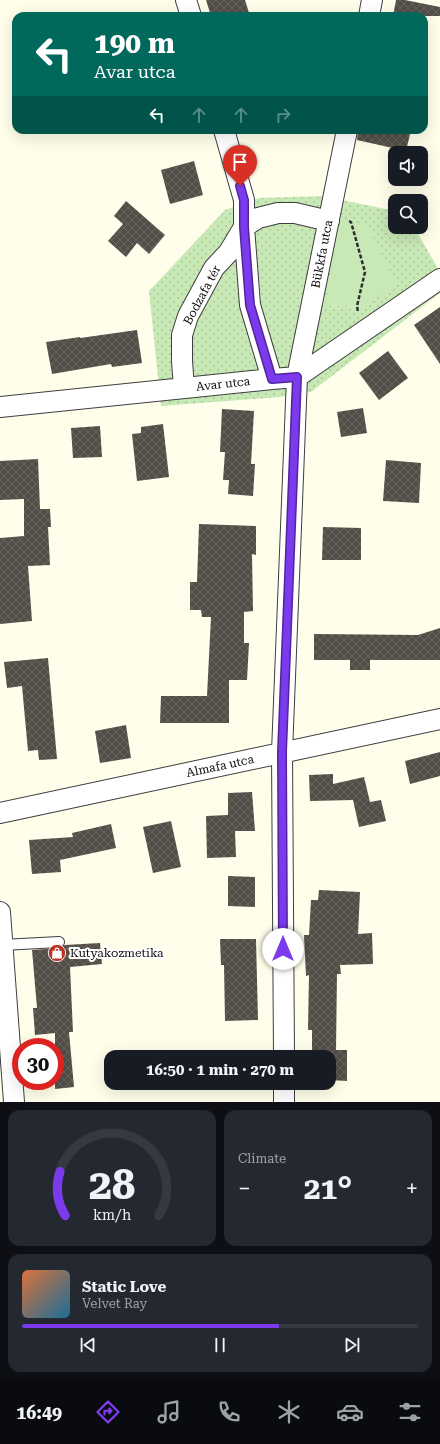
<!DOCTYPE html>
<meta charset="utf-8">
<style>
:root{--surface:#171b24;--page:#242831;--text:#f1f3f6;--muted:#9ea1a6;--line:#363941;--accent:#7c3aed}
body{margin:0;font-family:"Roboto Serif",serif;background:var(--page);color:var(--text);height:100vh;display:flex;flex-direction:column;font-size:15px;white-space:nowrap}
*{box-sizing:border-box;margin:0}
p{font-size:13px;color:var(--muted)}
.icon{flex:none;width:22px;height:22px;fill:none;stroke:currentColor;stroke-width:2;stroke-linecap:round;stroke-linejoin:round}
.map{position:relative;height:1102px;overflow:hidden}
.side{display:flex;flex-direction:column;gap:8px;padding:8px;background:#0d0f14;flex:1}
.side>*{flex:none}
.guide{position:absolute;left:12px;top:12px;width:416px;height:122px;border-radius:12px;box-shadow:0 4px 16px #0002;background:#00695c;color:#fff;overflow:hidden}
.buttons{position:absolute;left:388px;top:146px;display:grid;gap:8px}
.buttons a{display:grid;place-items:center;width:40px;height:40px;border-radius:8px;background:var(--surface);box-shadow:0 4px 16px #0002;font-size:20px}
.speed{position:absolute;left:12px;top:1038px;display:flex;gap:8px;font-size:20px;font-weight:700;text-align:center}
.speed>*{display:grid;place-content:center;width:52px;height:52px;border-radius:50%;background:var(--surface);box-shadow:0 4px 16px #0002;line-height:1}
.speed .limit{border:6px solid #d22;background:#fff;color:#111}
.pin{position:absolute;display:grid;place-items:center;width:34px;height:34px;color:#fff;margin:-41px -17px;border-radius:50% 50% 50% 0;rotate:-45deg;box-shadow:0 0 4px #0007}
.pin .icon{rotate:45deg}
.me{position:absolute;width:44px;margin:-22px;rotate:0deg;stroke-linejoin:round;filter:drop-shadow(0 0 3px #0008)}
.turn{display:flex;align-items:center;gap:14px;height:84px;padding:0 16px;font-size:18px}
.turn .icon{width:52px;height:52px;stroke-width:2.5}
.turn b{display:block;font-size:28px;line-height:34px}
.lanes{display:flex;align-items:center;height:38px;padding:0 16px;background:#0003;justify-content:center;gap:20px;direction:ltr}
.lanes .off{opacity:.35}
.big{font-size:30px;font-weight:700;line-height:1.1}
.side .widget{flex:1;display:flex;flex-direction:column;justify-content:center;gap:6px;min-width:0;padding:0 14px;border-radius:12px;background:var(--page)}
.side .dial{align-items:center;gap:0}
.dial svg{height:104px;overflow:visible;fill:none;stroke:var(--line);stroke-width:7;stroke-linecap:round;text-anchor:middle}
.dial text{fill:var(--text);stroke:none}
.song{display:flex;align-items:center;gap:12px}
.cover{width:48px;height:48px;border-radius:6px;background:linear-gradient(135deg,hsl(20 70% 55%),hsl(200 70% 35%))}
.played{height:4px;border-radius:2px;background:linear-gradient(90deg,var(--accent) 65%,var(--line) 65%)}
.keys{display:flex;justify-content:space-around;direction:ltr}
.heat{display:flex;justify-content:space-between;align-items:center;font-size:22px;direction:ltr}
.side .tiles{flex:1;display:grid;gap:8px;grid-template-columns:1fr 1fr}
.widget:last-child{grid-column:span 2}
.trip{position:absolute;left:104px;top:1050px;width:232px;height:40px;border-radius:12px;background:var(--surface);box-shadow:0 4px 16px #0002;font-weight:700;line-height:40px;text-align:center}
.tab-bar{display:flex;height:64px;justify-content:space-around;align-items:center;background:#090b0e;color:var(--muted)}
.tab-bar .icon{width:28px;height:28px}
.tab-bar .active{color:var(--accent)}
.tab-bar b{font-size:18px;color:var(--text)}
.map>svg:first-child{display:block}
</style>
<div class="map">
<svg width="440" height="1102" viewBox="0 0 440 1102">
<defs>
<pattern id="grass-dots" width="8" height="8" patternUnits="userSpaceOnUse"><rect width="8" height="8" fill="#c8e8b5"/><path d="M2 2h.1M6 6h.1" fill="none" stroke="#aac69a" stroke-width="1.8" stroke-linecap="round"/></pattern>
<pattern id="building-cross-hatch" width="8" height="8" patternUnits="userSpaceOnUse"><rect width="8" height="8" fill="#544e48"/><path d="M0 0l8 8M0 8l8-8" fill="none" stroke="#68635e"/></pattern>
</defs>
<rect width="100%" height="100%" fill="#fffeea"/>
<!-- grass -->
<path fill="url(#grass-dots)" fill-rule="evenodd" d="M323,196l72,15v16h19l26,45v21l-129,99 -32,5 -118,9 -12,-115 76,-81 34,-12zM396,284l-33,23 -38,-2z"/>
<!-- park -->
<path fill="#c8e8b5" d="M339,221l28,3 29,60 -33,23 -38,-2z"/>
<!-- building -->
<path fill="url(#building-cross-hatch)" d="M206,0h39l5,16h-39z
M396,0h9l35,7v9h-47z
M358,130h53l-5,21 -49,-11z
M194,161l9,34 -33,9 -9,-34z
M126,201l39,34 -16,19 -12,-11 -11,14 -18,-16 15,-17 -9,-8z
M440,307v57l-26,-39z
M137,330l5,33 -30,4 -1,-3 -59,10 -6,-32 34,-5v1z
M388,351l20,27 -29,22 -20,-27z
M363,408l4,25 -26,4 -4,-25z
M222,409l32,2 -3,53h4l-2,32 -25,-2 1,-14h-6l2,-28h-5z
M163,424l6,53 -32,4 -5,-47 9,-1v-6z
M100,426l2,31 -29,1 -2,-30z
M38,459l2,50h10l1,18h-3l2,38 -22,1 4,55 -32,3v-86l24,-2v-37l-24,1v-39z
M386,460l35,3 -2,40 -36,-2z
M199,524l57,2v29l-4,-1 1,57 -9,1v31h5l-2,37h-18v43h-69l1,-27h46l4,-79h-9l-1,-7h-11v-28h7z
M323,527l38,1v32h-39z
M440,628v32h-70v10h-20v-10h-36v-26l104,1z
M48,658l9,101 -18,1 -1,-10 -10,1 -6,-65 -15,2 -3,-26z
M126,725l5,33 -31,5 -5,-32z
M440,752v24l-30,8 -5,-23z
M333,774v10l31,-7 6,25 11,-2 5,21 -27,6 -6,-27 -43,1 -1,-26z
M252,792l3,39h-20l1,26 -29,1 -1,-42 22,-1v-22z
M171,821l10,46 -28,6 -10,-46z
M111,824l5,24 -56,12 1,12 -29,2 -3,-34 44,-3 -1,-4z
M228,876l27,1v30l-27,-1z
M319,890l41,2 -2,42 14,-1 1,31 -33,1 1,9h-4l-1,76h11v31l-18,-1v-23h-17v-27h-4l1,-55 -3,1 -2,-41h5l2,-35h7z
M220,939h36l2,81 -33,1 -1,-56h-3z
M100,943l2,21 -32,3 3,65h-4l5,55 -19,2v-56l-20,2 -2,-27h4l-5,-58 27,-2 6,-3z"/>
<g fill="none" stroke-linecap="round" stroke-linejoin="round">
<defs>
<path id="service" d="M2,945l57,-3"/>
<path id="minor" d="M186,0l5,16
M369,16l3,-16
M224,130l20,70v27l6,78 22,74
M184,388l-2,-27v-26l6,-19 26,-48 15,-16 15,-25 14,-9 20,-5h17l34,8
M0,407l272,-28 25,-2 143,-98
M0,813l440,-94
M0,912l14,190
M284,1057l-2,-305 15,-375 50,-247
M284,1083v19"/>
</defs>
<!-- service casing -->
<use href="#service" stroke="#3e3e3e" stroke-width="12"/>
<!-- minor casing -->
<use href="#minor" stroke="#3e3e3e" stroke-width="22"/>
<!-- path -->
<path stroke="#2d2d2d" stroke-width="2.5" stroke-dasharray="4 2" stroke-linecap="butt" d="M349,221l2,1 14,50 -8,34 1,6"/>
<!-- service -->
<use href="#service" stroke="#fff" stroke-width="10"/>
<!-- minor -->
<use href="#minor" stroke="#fff" stroke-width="20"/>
</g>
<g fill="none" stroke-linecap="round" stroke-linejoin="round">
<defs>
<path id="route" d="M240,186l4,14v27l6,78 22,74 25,-2 -15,375 1,197"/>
</defs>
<!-- route casing -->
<use href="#route" stroke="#51269a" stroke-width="10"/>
<!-- route -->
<use href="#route" stroke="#7c3aed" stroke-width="7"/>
</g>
<!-- icons -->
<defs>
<symbol id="shop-disc" viewBox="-11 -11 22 22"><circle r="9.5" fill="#bb3224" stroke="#fff"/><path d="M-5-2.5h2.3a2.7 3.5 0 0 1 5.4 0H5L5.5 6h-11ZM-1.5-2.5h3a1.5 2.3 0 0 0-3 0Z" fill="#fff"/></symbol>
</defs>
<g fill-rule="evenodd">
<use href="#shop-disc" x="47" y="943" width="20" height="20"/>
</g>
<g text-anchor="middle" stroke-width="4" stroke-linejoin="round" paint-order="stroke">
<!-- street labels -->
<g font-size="12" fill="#0b0b0b" stroke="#fff">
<text transform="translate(322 254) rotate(-79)" y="4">Bükkfa utca</text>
<text transform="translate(202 295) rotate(-62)" y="4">Bodzafa tér</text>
<text transform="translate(223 384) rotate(-6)" y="4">Avar utca</text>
<text transform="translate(220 766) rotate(-12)" y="4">Almafa utca</text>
</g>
<!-- poi labels -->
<g font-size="12" fill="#0b0b0b" stroke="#fff" text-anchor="start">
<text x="70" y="957">Kutyakozmetika</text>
</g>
</g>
</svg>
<div class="buttons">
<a><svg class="icon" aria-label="sound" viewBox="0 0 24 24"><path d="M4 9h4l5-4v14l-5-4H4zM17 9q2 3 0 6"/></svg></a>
<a><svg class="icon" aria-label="search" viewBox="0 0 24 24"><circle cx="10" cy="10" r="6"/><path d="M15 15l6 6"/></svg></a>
</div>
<div class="speed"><div class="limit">30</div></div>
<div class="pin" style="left:240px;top:186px;background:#d93025"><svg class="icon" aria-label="arrive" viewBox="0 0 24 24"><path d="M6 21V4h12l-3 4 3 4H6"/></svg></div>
<svg class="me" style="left:283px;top:949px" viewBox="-20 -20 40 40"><circle r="19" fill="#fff"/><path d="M0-13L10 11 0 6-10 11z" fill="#7c3aed"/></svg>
<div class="trip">16:50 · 1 min · 270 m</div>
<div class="guide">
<div class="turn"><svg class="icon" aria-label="left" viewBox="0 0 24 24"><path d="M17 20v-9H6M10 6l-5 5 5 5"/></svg><div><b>190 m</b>Avar utca</div></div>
<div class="lanes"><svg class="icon" aria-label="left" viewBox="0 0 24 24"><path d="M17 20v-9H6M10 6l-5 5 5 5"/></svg><svg class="icon off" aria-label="ahead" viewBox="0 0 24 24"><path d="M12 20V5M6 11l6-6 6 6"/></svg><svg class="icon off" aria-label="ahead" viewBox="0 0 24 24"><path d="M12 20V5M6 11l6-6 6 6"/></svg><svg class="icon off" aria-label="right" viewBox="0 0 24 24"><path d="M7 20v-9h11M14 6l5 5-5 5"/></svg></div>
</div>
</div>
<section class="side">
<div class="tiles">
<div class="widget dial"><svg viewBox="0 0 100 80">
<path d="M14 69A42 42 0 1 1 86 69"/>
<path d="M14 69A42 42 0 0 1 10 35" stroke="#7c3aed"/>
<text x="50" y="56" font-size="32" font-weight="700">28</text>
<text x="50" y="72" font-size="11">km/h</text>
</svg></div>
<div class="widget"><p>Climate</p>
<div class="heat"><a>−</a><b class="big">21°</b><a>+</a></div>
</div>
<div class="widget">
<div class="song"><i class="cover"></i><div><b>Static Love</b><p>Velvet Ray</p></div></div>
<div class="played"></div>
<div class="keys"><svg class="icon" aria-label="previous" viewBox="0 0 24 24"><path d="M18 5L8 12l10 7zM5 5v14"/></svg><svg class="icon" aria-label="pause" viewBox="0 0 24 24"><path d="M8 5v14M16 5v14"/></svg><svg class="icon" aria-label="next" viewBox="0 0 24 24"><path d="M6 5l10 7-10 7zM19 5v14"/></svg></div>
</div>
</div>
</section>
<nav class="tab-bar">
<b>16:49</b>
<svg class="icon active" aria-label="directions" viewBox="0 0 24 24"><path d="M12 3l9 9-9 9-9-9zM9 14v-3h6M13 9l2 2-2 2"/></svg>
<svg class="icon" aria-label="music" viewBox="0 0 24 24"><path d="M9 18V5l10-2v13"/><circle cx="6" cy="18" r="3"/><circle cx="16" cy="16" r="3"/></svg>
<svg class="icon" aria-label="phone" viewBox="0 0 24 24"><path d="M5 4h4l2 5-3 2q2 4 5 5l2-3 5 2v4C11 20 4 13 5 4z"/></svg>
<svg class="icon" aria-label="climate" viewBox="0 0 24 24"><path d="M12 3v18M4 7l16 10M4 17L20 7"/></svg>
<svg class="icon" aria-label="car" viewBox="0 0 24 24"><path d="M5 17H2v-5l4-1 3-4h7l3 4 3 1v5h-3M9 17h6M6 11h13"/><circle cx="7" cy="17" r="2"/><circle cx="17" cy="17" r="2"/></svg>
<svg class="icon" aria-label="filters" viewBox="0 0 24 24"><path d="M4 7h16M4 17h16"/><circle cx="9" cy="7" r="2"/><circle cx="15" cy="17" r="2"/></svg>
</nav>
